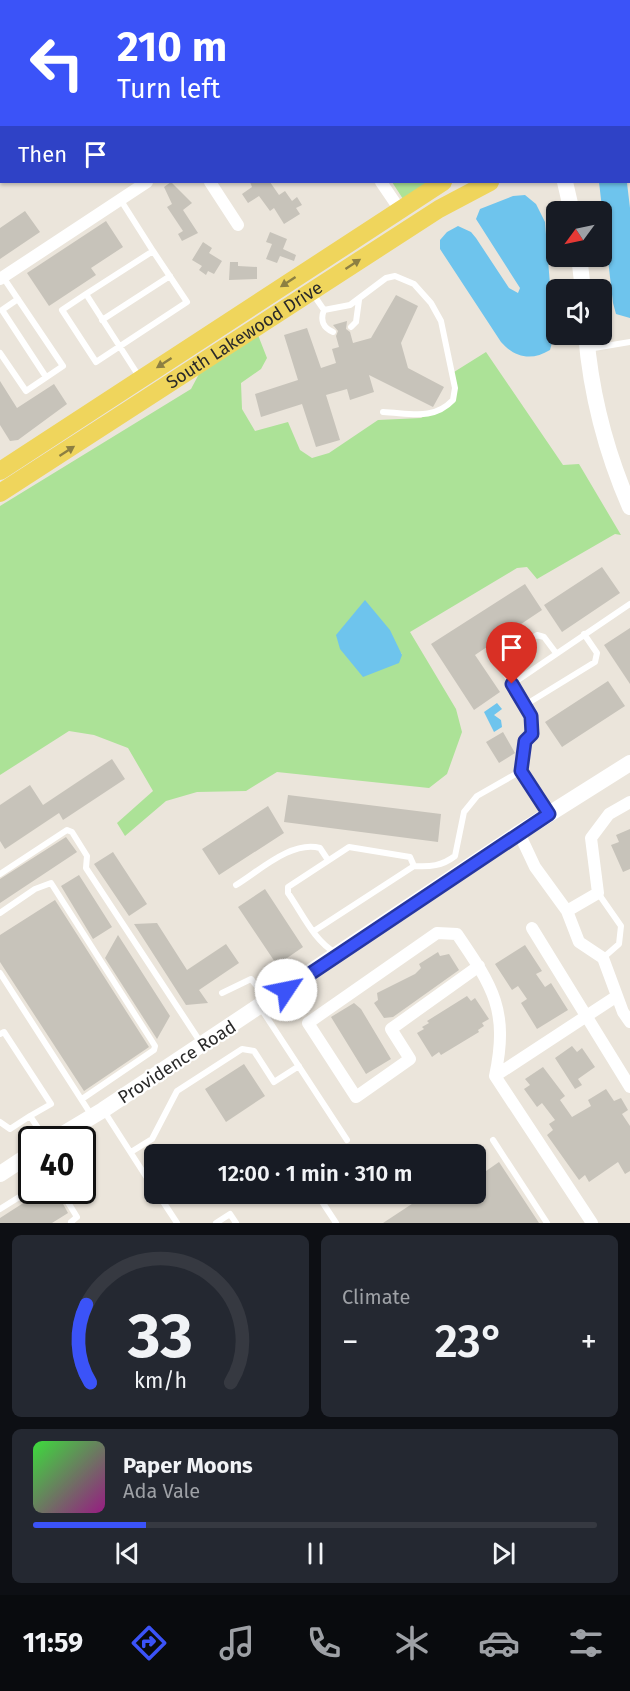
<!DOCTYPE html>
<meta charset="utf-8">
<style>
:root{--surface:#171b24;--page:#242831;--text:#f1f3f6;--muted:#9ea1a6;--line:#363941;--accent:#3b53f8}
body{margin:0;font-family:"Fira Sans",sans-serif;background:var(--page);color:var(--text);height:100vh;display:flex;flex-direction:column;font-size:22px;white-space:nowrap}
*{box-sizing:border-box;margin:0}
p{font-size:20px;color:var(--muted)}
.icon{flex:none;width:33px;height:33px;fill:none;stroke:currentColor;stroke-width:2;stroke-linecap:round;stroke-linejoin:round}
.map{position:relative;height:1223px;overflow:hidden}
.panel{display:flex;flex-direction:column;gap:12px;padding:12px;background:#0d0f14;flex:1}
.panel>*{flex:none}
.top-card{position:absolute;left:0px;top:0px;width:630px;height:183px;box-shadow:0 2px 4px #0004;background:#3b53f8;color:#fff;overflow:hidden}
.needle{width:39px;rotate:237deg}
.tools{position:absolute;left:546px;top:201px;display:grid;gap:12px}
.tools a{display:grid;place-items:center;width:66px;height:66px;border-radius:9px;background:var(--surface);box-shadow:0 2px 4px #0004;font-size:30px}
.speed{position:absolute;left:18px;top:1126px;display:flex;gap:12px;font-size:30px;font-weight:700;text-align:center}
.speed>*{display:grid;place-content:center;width:78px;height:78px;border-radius:50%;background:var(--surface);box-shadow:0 2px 4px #0004;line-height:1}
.speed .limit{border:3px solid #111;border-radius:9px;background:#fff;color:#111}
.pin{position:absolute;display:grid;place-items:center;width:51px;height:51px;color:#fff;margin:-62px -26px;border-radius:50% 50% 50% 0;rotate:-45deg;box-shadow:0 0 6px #0007}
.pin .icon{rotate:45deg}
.me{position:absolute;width:66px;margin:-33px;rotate:56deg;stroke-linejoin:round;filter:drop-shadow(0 0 4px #0008)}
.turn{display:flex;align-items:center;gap:21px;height:126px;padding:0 18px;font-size:27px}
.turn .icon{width:78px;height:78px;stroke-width:2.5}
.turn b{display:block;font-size:42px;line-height:51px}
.then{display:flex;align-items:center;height:57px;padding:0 18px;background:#0003;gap:12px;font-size:22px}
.big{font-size:45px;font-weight:600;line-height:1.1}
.panel .card{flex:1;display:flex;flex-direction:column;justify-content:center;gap:9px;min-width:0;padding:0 21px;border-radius:9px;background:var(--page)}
.panel .dial{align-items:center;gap:0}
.dial svg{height:156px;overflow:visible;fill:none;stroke:var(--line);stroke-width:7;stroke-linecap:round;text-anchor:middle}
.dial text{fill:var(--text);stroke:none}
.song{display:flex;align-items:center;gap:18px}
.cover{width:72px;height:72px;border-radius:9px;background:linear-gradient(135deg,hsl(120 70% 55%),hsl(310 70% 35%))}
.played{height:6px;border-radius:3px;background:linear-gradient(90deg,var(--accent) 20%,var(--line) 20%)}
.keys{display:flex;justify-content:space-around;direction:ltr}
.heat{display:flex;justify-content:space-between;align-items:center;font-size:33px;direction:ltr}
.panel .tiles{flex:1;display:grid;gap:12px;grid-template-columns:1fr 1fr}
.card:last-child{grid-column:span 2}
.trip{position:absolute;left:144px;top:1144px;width:342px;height:60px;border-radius:9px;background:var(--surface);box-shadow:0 2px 4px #0004;font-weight:600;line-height:60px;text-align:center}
.menu{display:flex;height:96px;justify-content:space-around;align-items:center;background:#090b0e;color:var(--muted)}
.menu .icon{width:42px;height:42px}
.menu .on{color:var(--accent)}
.menu b{font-size:27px;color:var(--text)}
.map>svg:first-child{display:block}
</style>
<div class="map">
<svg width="630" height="1223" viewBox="0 0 630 1223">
<rect width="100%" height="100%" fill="#ebe5db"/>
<!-- green -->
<path fill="#ace297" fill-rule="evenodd" d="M392,182h38l-27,17z
M258,335l9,23 -6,11 -20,14 1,26 13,22 33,-9 12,28 12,8 17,-5 49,-33 43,-2 34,-18 -1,-28 32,-20 77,113 16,-1 42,71 -6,-1 -78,45 -10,-12 -10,1 -107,64 46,77 6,23 -15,42 -18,14 -152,-16 -31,19 -49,1 -31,9 -41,35 -8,-13 36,-32 -25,-43 -34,-13 -25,-4 -69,44v-269l191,-117 8,-15zM355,613l47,41 -65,-19z"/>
<!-- water -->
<path fill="#6ec4ed" d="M599,182l28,1 3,25v110l-14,-4 -3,-11z
M525,195l11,9 9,18 9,113 -4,15c-18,11 -35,8 -49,-8l-61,-93v-9l7,-8 11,-6 13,6 5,6 33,50 9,5 2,-5 -44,-69 4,-10 33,-13z
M365,600l25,30 12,25 -3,8 -36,14 -23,-28 -4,-14z
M497,703l5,6 -8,6 7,5 1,7 -8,5 -10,-20z"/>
<!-- building -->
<path fill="#c7c3ba" d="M171,182l21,21 -9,7 15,23 -16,8 -4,-7 5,-3 -16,-24 5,-3 -8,-17z
M250,182h20l9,13 6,-4 7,10 5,-4 5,8 -6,3 4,6 -16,10 -10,-16 -4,3 -11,-15 -11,7 -6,-9 10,-7z
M25,211l15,21 -40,27v-31z
M106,221l17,26 -32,21 5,7 -47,31 -22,-33z
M270,232l17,7 -4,10 13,6 -2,6 -14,-5 -3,7 -11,-4 6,-15 -6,-2z
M203,242l9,6 -3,5 13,8 -8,13 -6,-3 -2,4 -7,-5 3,-4 -10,-6z
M230,262h8v4l19,1v12l-28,1z
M396,295l22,11 -17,37 7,25 36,19 -11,20 -64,-32 5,17 -24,8 -3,-11 -21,6 14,45 -24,7 -14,-43 -41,13 -6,-23 43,-14 -14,-45 23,-7 14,40 15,-5 -4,-14 7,-2 -3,-11 2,-5 -5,-6 14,-4 -1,8 4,3 3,11 18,-5z
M0,381l17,27 37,-24 13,20 -49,36 -8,1 -10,-16z
M602,567l18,26 -58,39 -18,-27z
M525,584l17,26 -67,45 25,37 -26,18 -43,-66z
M630,628v56l-26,-39z
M608,681l17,25 -63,41 -17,-25z
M503,732l12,21 -16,10 -13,-21z
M112,759l13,20 -62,41 -4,-7 -54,36 -5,-8v-36l30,-20 13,20z
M288,795l153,19 -3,28 -154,-20z
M268,806l16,27 -65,42 -17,-26z
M630,829v40l-7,3 -12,-27 8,-3 -3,-7z
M66,837l11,15 -77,51v-24z
M113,852l34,52 -18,12 -35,-52z
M79,875l33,52 -19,12 -32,-53z
M265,889l38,58 -26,18 -39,-58z
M55,900l94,147 -65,44 -84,-129v-27z
M157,923l30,47 39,-26 13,19 -40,27 9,13 -22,2 -52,-81z
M118,935l52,81 -13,23 -52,-81z
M525,945l17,26 -6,3 9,13 6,-4 17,27 -31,19 -16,-26 6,-4 -9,-13 -6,4 -17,-26z
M438,952l2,4 9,-2 10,16 -66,47 -9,1 -10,-15 4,-3 -1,-7 38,-19 6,-6 -2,-4z
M467,996l4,5 4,-3 14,21 -7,4 2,3 -6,4 1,2 -38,23 -2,-3 -7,5 -15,-24 7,-4 -2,-2 7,-4 -2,-2z
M354,1003l7,6 30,50 -25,15 -35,-57z
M572,1046l5,6 5,-4 13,19 -17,12 4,6 -7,4 -20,-31z
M244,1064l21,32 -39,26 -21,-33z
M543,1067l22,29 -5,4 12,17 19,-11 -3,-6 18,-11 8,12 7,-3 7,12 -6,4 8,12v45l-5,3 -7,-12 -29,20 -4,-7 -6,5 -32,-45 6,-5 -4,-6 6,-4 -13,-17 -5,4 -13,-18 6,-4 -5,-6z
M499,1162l40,61h-156l44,-29h14l3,4 6,-4h26v-16z
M42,1191h14l12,22 -16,10h-52v-5z"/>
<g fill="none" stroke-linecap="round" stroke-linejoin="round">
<!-- lane -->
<path stroke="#fff" stroke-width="6" d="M61,0l1,2
M0,75l2,-1
M120,199l33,52 -67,43 54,84
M86,294l-24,16 34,52 91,-60 -34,-51
M313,294l11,16 26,-5 36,-27 9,-2 19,8 17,19 10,18 14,67 -2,12c-20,21 -43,13 -70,12
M18,299l-16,11 44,67
M324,310c-4,10 -1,18 9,22
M102,320l68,-44
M351,327l5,-5 3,-22
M588,349l42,-7
M0,353l26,38 37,-25 -60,-89
M512,684l118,-80
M525,705l70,-43 2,-9 -13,-19
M521,771l4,-30 7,-7 -1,-18 -34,-56 40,-25 7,2 12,16
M414,866c16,1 28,0 41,-10l9,-44 13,-16 44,-25 28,43
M0,874l67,-44 5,2 15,24 -1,12 115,175
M236,885c23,-14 56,-45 84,-37l8,12
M598,893l23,33 -2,18 -16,14
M0,913l35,-24 16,-6 104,163 -1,4 -72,49
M314,931l100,-65 -4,-9 -61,-10 -61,40v6c14,20 26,48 48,60
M0,973l92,143
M222,993l29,-14 16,19
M260,1007l87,133
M0,1034l4,-2 47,72 -21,12 16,24
M104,1111l50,78
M0,1122l10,7 20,-13
M493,1140l54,83
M131,1152l21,-13 25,-48 65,-42 12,2 20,31 25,-16
M61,1191l16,26 -6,5
M158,1194l19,29
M317,1194l19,29
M0,1209l32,-20
M216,1223l14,-9 6,9"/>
<!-- street -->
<path stroke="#fff" stroke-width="12" d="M89,0l1,2
M519,0v2
M210,182l28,43
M381,182l19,28
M0,279l147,-97
M519,833l16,34 32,44 12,31 24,16 20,54 7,10
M567,911l31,-18 -7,-55 18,-24 21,-12
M532,928l98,159
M479,966l-88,63 19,30 -54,38 -48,-74 129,-90 20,1c36,53 52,76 38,142l97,147
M495,1076l122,-80"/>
<!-- secondary -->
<path stroke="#fff" stroke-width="16" d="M565,182l7,30
M579,256l4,34
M586,334c5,60 20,118 44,173
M53,1140l50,-30 416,-277 111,-70
M0,1174l32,-21"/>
<!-- primary -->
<g stroke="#efd55c" stroke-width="18">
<path d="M628,125h2"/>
<path d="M628,152h2"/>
<path d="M0,471l443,-289"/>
<path id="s1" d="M0,493l439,-284 51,-27"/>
</g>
</g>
<!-- one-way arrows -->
<defs><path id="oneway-solid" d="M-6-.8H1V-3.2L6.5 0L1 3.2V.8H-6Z" transform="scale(1.5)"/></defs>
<g fill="#8c7f42">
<use href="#oneway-solid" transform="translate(353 264) rotate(-33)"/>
<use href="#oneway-solid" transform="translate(288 282) rotate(147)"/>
<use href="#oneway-solid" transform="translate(164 363) rotate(147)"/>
<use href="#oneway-solid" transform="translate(67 451) rotate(-33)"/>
</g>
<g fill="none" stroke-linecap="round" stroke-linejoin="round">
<defs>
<path id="route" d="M286,990l263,-176 -28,-43 4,-30 7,-7 -1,-18 -19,-32"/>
</defs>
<!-- route casing -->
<use href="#route" stroke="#2636a1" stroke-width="15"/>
<!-- route -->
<use href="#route" stroke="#3b53f8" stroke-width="10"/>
</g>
<g text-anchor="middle" stroke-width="4.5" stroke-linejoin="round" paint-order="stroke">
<!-- street labels -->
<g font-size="18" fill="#292929" stroke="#fff">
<text dy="6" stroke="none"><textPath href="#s1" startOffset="291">South Lakewood Drive</textPath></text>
<text transform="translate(177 1062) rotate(-33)" y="6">Providence Road</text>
</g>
</g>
</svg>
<div class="tools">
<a><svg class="needle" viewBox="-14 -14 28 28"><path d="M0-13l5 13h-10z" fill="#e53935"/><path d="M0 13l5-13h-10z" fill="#9ea1a6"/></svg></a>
<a><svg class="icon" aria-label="sound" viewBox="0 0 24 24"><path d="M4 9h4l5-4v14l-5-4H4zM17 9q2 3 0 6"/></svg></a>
</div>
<div class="speed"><div class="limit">40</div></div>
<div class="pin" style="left:512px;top:684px;background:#d93025"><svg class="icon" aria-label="arrive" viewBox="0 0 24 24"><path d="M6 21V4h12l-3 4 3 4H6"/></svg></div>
<svg class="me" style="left:286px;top:990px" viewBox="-20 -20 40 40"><circle r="19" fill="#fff"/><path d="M0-13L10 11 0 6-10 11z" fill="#3b53f8"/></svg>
<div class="trip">12:00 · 1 min · 310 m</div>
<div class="top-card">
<div class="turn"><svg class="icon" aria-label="left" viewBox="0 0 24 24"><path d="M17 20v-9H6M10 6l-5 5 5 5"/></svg><div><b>210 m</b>Turn left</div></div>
<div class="then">Then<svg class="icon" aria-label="arrive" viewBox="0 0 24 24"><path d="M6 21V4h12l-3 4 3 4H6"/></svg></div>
</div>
</div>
<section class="panel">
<div class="tiles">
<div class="card dial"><svg viewBox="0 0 100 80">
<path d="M14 69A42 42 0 1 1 86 69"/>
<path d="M14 69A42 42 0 0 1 12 29" stroke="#3b53f8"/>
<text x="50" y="56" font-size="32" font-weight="700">33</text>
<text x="50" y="72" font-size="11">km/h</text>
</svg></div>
<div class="card"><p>Climate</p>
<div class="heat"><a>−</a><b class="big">23°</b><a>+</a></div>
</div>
<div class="card">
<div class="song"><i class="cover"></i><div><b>Paper Moons</b><p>Ada Vale</p></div></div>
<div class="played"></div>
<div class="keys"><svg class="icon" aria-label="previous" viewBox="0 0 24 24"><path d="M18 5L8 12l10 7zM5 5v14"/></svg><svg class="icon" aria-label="pause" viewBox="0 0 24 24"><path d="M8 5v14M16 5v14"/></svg><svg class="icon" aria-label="next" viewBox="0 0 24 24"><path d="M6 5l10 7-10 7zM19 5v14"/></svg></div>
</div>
</div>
</section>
<nav class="menu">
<b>11:59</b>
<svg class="icon on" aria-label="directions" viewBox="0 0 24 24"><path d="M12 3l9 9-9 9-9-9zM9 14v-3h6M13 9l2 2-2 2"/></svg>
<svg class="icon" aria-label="music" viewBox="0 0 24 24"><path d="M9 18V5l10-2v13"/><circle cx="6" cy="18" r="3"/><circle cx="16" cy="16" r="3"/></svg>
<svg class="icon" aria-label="phone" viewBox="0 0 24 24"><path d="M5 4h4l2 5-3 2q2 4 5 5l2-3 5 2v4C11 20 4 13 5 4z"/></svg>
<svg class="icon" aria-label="climate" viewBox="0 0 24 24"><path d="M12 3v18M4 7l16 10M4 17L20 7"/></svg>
<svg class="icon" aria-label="car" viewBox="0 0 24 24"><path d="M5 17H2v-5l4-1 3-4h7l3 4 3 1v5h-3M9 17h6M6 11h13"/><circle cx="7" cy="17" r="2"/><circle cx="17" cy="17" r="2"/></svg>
<svg class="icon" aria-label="filters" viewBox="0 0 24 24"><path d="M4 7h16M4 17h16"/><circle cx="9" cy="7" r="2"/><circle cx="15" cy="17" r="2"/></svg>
</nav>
